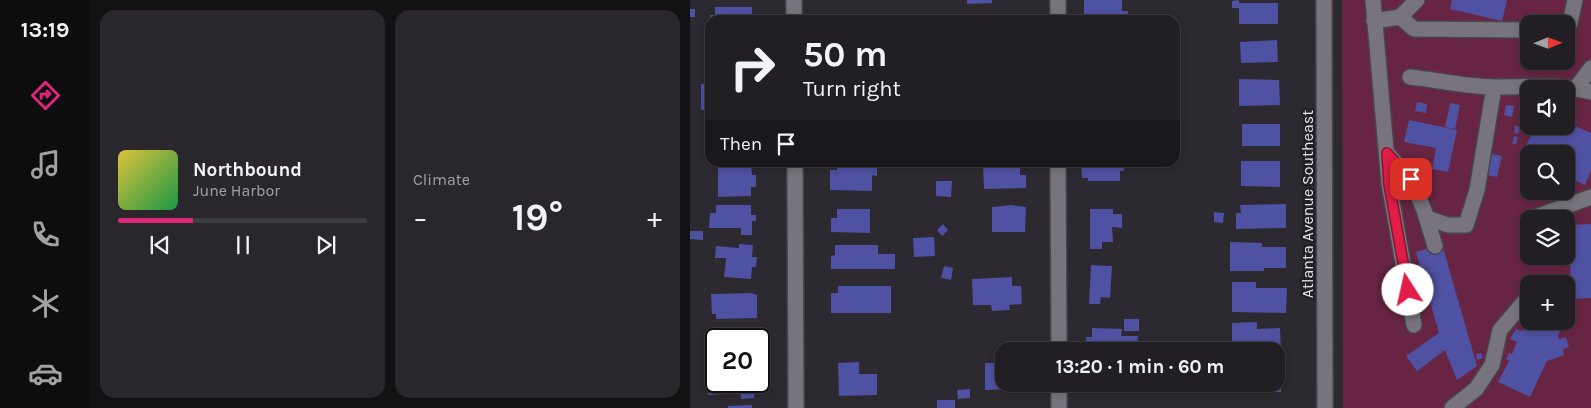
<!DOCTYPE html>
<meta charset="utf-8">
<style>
:root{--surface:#211f24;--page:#29272c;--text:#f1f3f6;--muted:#a2a2a6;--line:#3e3d41;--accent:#db2777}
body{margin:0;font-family:Karla,sans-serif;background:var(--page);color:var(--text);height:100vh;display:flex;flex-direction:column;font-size:19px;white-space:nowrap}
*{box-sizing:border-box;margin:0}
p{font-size:16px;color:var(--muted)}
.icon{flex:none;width:28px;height:28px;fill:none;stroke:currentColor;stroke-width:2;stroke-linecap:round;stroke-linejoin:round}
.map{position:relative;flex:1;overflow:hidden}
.side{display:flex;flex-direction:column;gap:10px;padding:10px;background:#121114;width:600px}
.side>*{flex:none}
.top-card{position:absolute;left:15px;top:15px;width:475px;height:152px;border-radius:15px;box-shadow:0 2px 8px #0003,0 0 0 1px var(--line);background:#211f24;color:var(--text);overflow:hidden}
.needle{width:32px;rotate:89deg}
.buttons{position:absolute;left:830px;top:15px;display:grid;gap:10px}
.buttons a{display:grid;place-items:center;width:55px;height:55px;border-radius:10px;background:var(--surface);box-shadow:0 2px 8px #0003,0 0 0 1px var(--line);font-size:25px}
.speed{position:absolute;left:15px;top:328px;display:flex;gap:10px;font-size:25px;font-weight:700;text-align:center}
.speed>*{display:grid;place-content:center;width:65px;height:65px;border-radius:50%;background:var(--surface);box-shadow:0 2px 8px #0003,0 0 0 1px var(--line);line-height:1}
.speed .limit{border:2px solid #111;border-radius:8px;background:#fff;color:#111}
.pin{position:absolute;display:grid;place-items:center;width:42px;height:42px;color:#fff;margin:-21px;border-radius:10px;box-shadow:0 2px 8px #0006}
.me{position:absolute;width:55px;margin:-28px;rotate:350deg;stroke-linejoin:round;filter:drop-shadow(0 0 4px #0008)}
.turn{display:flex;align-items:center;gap:18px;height:105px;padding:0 15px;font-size:22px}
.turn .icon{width:65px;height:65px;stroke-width:2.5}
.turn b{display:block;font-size:35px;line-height:42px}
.then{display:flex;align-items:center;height:48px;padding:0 15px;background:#0003;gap:10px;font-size:19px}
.big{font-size:38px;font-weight:700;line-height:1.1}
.side .widget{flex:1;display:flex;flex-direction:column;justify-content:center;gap:8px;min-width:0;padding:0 18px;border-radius:15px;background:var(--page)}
.song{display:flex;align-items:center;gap:15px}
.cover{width:60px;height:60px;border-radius:8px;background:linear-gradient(135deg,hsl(50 70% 55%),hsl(140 70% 35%))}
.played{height:5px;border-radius:2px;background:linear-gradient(90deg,var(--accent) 30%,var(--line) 30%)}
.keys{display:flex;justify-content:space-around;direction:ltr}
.heat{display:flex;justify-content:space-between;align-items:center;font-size:28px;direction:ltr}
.side .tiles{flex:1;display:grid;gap:10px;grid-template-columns:repeat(2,1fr)}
.trip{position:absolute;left:305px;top:342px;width:290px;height:50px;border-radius:15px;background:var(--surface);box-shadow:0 2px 8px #0003,0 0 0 1px var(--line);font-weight:700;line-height:50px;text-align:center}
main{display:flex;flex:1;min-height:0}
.menu{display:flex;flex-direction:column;width:90px;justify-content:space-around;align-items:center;background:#0d0c0e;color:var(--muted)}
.menu .icon{width:35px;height:35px}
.menu .selected{color:var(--accent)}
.menu b{font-size:22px;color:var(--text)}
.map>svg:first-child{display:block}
</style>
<main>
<nav class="menu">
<b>13:19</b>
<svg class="icon selected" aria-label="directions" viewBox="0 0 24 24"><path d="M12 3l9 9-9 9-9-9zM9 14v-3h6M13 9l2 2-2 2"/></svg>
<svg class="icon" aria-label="music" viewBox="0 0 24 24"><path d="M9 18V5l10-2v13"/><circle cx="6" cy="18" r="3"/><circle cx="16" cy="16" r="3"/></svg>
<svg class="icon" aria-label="phone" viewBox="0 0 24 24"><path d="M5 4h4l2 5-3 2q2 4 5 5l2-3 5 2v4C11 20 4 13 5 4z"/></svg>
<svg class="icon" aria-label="climate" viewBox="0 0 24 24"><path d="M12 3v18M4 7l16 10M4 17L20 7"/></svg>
<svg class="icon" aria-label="car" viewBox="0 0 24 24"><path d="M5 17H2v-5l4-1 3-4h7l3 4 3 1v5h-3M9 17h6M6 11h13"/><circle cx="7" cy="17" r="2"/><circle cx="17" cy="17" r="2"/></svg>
</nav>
<section class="side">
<div class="tiles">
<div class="widget">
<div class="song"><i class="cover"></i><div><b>Northbound</b><p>June Harbor</p></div></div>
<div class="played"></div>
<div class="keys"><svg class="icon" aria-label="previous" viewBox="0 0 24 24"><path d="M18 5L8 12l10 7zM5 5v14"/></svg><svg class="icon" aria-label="pause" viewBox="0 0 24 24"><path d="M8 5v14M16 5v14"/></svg><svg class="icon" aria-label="next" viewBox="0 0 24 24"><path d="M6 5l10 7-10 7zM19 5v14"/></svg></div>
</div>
<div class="widget"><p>Climate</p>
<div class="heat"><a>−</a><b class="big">19°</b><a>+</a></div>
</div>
</div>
</section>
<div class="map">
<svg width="901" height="408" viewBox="0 0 901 408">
<rect width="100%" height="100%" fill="#2c2930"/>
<!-- green -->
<path fill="#672543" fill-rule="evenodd" d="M652,0h249v408h-248zM839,24h37v37h-37zM839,89h37v37h-37zM839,154h37v37h-37zM839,219h37v37h-37zM839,284h37v37h-37z"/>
<!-- building -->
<path fill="#4f51a2" d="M277,0h25v3l-25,1z
M394,0h38v11h6v9h-44z
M549,0v3h39v21h-39v-16h-7v-7z
M762,0h55l-5,21 -52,-12z
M25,7h37v7h6v6h-48v-5h5z
M0,9h5v8h-5z
M587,40l1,22 -37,1 -1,-21z
M843,63h7v5h-8z
M855,64h8v5h-9z
M549,79l40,1 1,25 -41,1z
M11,84h9v26h-9z
M727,102l10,2 -1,9 -11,-2z
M760,103l10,2 -5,24 -10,-2z
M816,105l8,1 -2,11 -8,-2z
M719,120l48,10 -9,42 -16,-3 4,-21 -32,-6z
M876,122l25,11v38l-6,14 -19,-9v-22h-37v5l-8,-4 15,-29h30z
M552,124h38v22h-38z
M825,126l5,1 -2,7 -4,-1z
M824,136l4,1 -2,7h-4z
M802,154l10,2 -5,21 -10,-2z
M551,161h39v26l-39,-1z
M147,162l40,3v11l-5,-1v16l-42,-1v-20h7z
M391,162h43v9h-4v10h-32v-3h-6z
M61,163l1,12h4v12h-5v9l-33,1v-33z
M330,165v10h6v13l-42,1 -1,-23z
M246,181h16l-1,16 -15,-1z
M596,204v24l-50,1v-16h5l-1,-8z
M26,205h35v10h5v6h-4v14h-11v-7h-32l1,-15h6z
M321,205l15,2 -1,25h-33v-25z
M147,209h33v24l-39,-1v-14h6z
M400,209h23v5h9v14l-10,-1 1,15h-11v7h-12z
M524,212l10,1 -1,10 -9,-1z
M253,224l5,6 -6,6 -5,-6z
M901,224v74l-21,1 1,-74z
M0,231h13v9l-13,-1z
M244,237l1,19 -21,1 -1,-19z
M540,242l32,1v4h24v21h-22v3h-34z
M49,244l14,1 -1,12h5l-1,10h-4l-1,12 -27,-2 2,-19h-11l1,-12 23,2z
M752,244l35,122 -20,14 -12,-30 -28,21 -11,-15 33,-23 -23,-81z
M145,245h43v9h17v15h-64v-13l4,-1z
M401,265l21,1 -2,32 -9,-1 -1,7h-11z
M254,266l9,2 -2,12 -10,-2z
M322,277v9h9l1,18 -13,1 1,5 -18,1 -1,-6h-18l-1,-26z
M542,282h24v6h31l-1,25 -54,-1z
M148,286h53v27h-60v-20h7z
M61,293l6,2v23l-41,1v-5h-4l-1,-20z
M434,319h15v12h-15z
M855,321h11l7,4 -5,10 1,4 7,-2 3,10 -6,2 1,6 -17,6 -17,36 -32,-15 11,-21 -3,-2 3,-6 3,1 5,-12 -7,-3 6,-10 5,2z
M567,322v7l23,-1 1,24 -28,-1v-4l-21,1v-25z
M402,328l30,1 -1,7h17l-1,15 -51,-2v-12h6z
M25,331h38v8h-37z
M791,353l2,5 -6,2 -1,-6z
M169,362v12h18v21l-38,1 -1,-33z
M295,363h19v21h12l1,5 -32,1z
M586,368h5v24h-25v-6h-21v-2h41z
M66,381l-2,17 -13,1v-6l-33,2 -1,-13z
M403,384h25v3h-25z
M280,389v9l-12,1 -1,-9z
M247,400h18v8h-18z
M62,405v3h-24v-2z"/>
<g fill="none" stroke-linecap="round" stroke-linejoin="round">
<defs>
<path id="minor" d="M104,0v20
M368,0v20
M634,0l1,408
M683,0l16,184 25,141
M710,17l14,12 115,1
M684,21l26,-4 17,-17
M876,25l4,-2 5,-23
M720,77c28,3 57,10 85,10 33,0 64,-3 96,5
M886,88l15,-20
M697,153l24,26 13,31 11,36
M105,162l1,246
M368,162l1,189
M737,218l21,7h18l11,-35 17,-103
M840,219l61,-22
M369,384v24
M762,408l24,-19 16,-24 8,-35 29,-34"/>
</defs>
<!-- minor casing -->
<use href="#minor" stroke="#47444b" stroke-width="18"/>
<!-- minor -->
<use href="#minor" stroke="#78747d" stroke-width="15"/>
</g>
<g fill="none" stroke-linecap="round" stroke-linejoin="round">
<defs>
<path id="route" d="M718,290l-19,-106 -2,-31 24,26"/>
</defs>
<!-- route casing -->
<use href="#route" stroke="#92132f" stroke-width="12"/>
<!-- route -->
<use href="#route" stroke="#e11d48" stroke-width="9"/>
</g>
<g text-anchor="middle" stroke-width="5" stroke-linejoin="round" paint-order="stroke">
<!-- street labels -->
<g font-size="16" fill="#e9e7ec" stroke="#221f27">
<text transform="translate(617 204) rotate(-90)" y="6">Atlanta Avenue Southeast</text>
</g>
</g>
</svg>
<div class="buttons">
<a><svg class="needle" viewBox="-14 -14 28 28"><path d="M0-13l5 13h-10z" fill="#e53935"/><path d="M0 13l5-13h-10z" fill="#a2a2a6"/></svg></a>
<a><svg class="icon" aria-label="sound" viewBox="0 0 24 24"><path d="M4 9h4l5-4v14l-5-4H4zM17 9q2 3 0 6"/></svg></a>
<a><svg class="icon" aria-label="search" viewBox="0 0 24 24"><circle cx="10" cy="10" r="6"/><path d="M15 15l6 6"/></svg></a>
<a><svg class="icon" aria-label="layers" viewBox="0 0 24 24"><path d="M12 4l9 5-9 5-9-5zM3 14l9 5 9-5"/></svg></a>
<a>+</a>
</div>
<div class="speed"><div class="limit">20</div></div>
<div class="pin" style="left:721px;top:179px;background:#d93025"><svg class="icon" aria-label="arrive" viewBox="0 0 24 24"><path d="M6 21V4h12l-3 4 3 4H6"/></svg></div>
<svg class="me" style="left:718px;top:290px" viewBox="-20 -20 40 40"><circle r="19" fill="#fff"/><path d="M0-13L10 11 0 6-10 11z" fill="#e11d48"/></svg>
<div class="trip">13:20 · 1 min · 60 m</div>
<div class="top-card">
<div class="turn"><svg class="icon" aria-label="right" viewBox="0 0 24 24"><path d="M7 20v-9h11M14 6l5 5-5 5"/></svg><div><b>50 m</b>Turn right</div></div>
<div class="then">Then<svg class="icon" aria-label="arrive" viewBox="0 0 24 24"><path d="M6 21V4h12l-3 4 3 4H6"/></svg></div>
</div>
</div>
</main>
